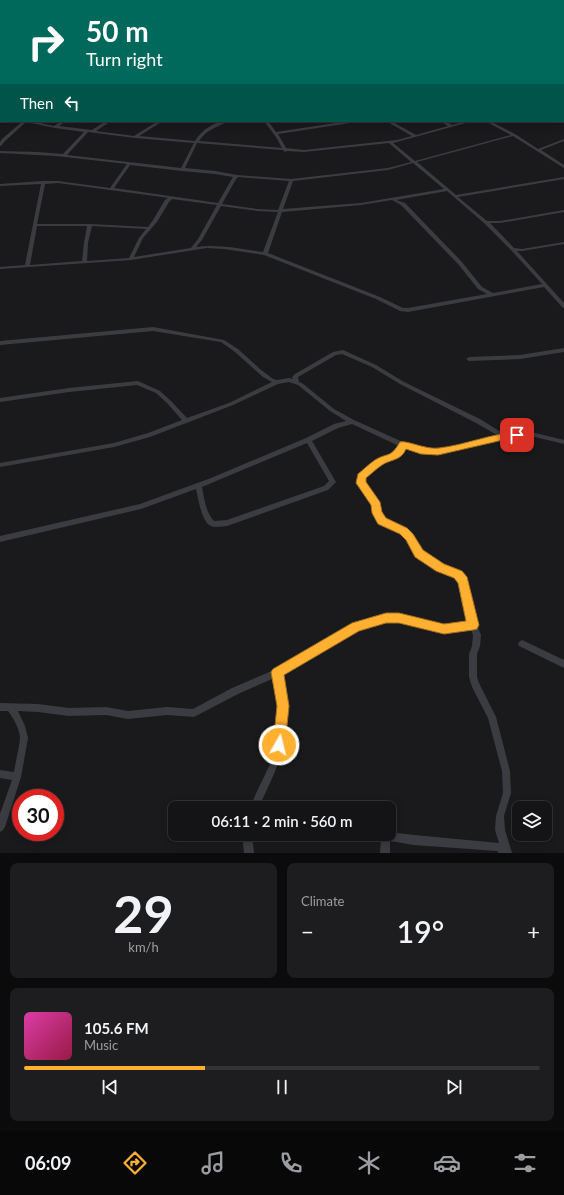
<!DOCTYPE html>
<meta charset="utf-8">
<style>
:root{--surface:#141416;--page:#1d1d1f;--text:#f1f3f6;--muted:#9d9ea1;--line:#333335;--accent:#ffb030}
body{margin:0;font-family:Lato,sans-serif;background:var(--page);color:var(--text);height:100vh;display:flex;flex-direction:column;font-size:15px;white-space:nowrap}
*{box-sizing:border-box;margin:0}
p{font-size:13px;color:var(--muted)}
.icon{flex:none;width:22px;height:22px;fill:none;stroke:currentColor;stroke-width:2;stroke-linecap:round;stroke-linejoin:round}
.map{position:relative;height:853px;overflow:hidden}
.panel{display:flex;flex-direction:column;gap:10px;padding:10px;background:#0b0b0c;flex:1}
.panel>*{flex:none}
.banner{position:absolute;left:0px;top:0px;width:564px;height:122px;box-shadow:0 2px 10px #0003,0 0 0 1px var(--line);background:#00695c;color:#fff;overflow:hidden}
.controls{position:absolute;left:512px;top:801px;display:grid;gap:8px}
.controls a{display:grid;place-items:center;width:40px;height:40px;border-radius:8px;background:var(--surface);box-shadow:0 2px 10px #0003,0 0 0 1px var(--line);font-size:20px}
.speed{position:absolute;left:12px;top:789px;display:flex;gap:8px;font-size:20px;font-weight:700;text-align:center}
.speed>*{display:grid;place-content:center;width:52px;height:52px;border-radius:50%;background:var(--surface);box-shadow:0 2px 10px #0003,0 0 0 1px var(--line);line-height:1}
.speed .limit{border:6px solid #d22;background:#fff;color:#111}
.pin{position:absolute;display:grid;place-items:center;width:34px;height:34px;color:#fff;margin:-17px;border-radius:8px;box-shadow:0 2px 6px #0006}
.me{position:absolute;width:44px;margin:-22px;rotate:8deg;stroke-linejoin:round;filter:drop-shadow(0 0 3px #0008)}
.turn{display:flex;align-items:center;gap:14px;height:84px;padding:0 20px;font-size:18px}
.turn .icon{width:52px;height:52px;stroke-width:2.5}
.turn b{display:block;font-size:28px;line-height:34px}
.then{display:flex;align-items:center;height:38px;padding:0 20px;background:#0003;gap:8px;font-size:15px}
.big{font-size:30px;font-weight:600;line-height:1.1}
.panel .card{flex:1;display:flex;flex-direction:column;justify-content:center;gap:6px;min-width:0;padding:0 14px;border-radius:8px;background:var(--page)}
.panel .dial{align-items:center;gap:0}
.dial b{font-size:52px;line-height:1}
.song{display:flex;align-items:center;gap:12px}
.cover{width:48px;height:48px;border-radius:6px;background:linear-gradient(135deg,hsl(320 70% 55%),hsl(340 70% 35%))}
.played{height:4px;border-radius:2px;background:linear-gradient(90deg,var(--accent) 35%,var(--line) 35%)}
.keys{display:flex;justify-content:space-around;direction:ltr}
.heat{display:flex;justify-content:space-between;align-items:center;font-size:22px;direction:ltr}
.panel .tiles{flex:1;display:grid;gap:10px;grid-template-columns:1fr 1fr}
.card:last-child{grid-column:span 2}
.trip{position:absolute;left:168px;top:801px;width:228px;height:40px;border-radius:8px;background:var(--surface);box-shadow:0 2px 10px #0003,0 0 0 1px var(--line);font-weight:600;line-height:40px;text-align:center}
.dock{display:flex;height:64px;justify-content:space-around;align-items:center;background:#080809;color:var(--muted)}
.dock .icon{width:28px;height:28px}
.dock .active{color:var(--accent)}
.dock b{font-size:18px;color:var(--text)}
.map>svg:first-child{display:block}
</style>
<div class="map">
<svg width="564" height="853" viewBox="0 0 564 853">
<rect width="100%" height="100%" fill="#1a1a1d"/>
<g fill="none" stroke-linecap="round" stroke-linejoin="round">
<!-- minor -->
<path fill="#3b3c42" fill-rule="evenodd" d="M0,0l10,1 -10,1z
M0,22h1v2h-1z
M0,43h1v2h-1z
M563,47h1v3h-1z
M563,57h1v2h-1z
M0,65h1v3h-1z
M0,90h1v2h-1z
M0,115h1v2h-1z
M563,118h1v2h-1z
M23,121h8l23,5 8,-5h4l-7,5 33,4 14,-9h5l-15,10 38,5 24,-15h5l-24,15 56,5c7,-11 19,-20 33,-20 -12,7 -21,8 -29,20l83,7 -6,-11 -12,-16h4l8,11 73,-11h10l-2,1 -79,12 8,14 18,2 93,-10 15,-4 -26,-15h5l25,14 32,-9 -8,-5h5l7,4 15,-4h6l-80,22 22,18 96,-26 -26,-14h5l25,13 23,15 26,-10v2l-23,9 23,15v3l-51,-32 -96,26 39,33 108,-18v2l-106,18 29,24h13l64,-11v2l-64,11h-10l24,25 8,1 42,-7v2l-42,7h-5l47,52v5l-2,-1 -18,-20 -136,25 -8,-1 -24,-12 -112,-44 -40,-6 -17,-1 -76,12 -131,9v-2l25,-2 16,-81 -41,2v-2l43,-3h15l52,7 17,-24 -71,-8 -56,-3v-2l37,1 26,2 21,-22 -29,-4 -29,-6 -21,19 -4,5h-1v-4l2,-3zM88,132l47,6 59,5 -13,25 -114,-13zM197,143l86,7 2,2 2,-1 17,1 85,-9 22,19 -23,6 -97,11 -54,-4 -22,-4 -30,-3zM413,163l31,26 -83,14 -78,6 10,-28 95,-11zM130,165l52,6 33,3 18,3 -15,26 -104,-15zM238,177l51,4 -11,29 -21,-1 -35,-5 14,-25zM58,183l104,14 6,1 -3,2 -12,20 -5,7 -58,-3h-53l8,-40zM447,191l37,32 27,27 31,34 -49,9 -11,-6 -20,-25 -57,-59 -9,-3zM172,199l45,6 -19,34 -7,9 -57,9 9,-19 14,-16 12,-20zM392,200l9,5 57,59 20,25 9,5 -79,14h-5l-23,-11 -112,-44 14,-41 79,-7zM221,206l36,5 21,1 -15,40c-22,-3 -45,-8 -67,-5l6,-7zM37,226h50l-3,17 -2,18 -52,4zM92,226l54,3 -7,9 -10,20 -42,3 1,-18z
M153,327l71,13 14,9 22,20 13,10 4,1 12,-2 4,1 -1,-2 3,-3 38,-22 10,-2 33,15 28,17 76,37 24,15 27,-2 33,8v4l-33,-8 -28,2 -65,16 -17,-1 -16,-5c-7,13 -15,11 -26,17 -6,3 -13,9 -16,15l4,8 11,14 2,11 4,6 22,10 5,6 10,17 22,13 18,8 5,6 11,46 4,10 -1,11 -3,8v23l2,6 17,34 14,54 1,22 -7,23 1,14 7,23h-13l-2,-2 -83,-6 -24,-4v12h-10l1,-13 -11,-3 -2,-3h21v-2l25,3 85,8 -4,-13 1,-14 7,-23 -1,-22 -14,-53 -16,-31 -3,-10v-23l3,-8 1,-11 -2,-6 -28,3 -44,-11h-13l-28,9 -77,45c5,29 8,57 -2,85 -5,17 -14,32 -20,48h-9c5,-14 13,-28 19,-42 11,-29 10,-58 5,-88l-36,16 -44,23 -27,-2 -39,4 -22,-4 -37,1 -31,-4 -20,-1 7,15 3,12 -7,39 -16,50 -2,3 -3,2v-18l12,-34 -12,-2v-8l14,2c1,-8 6,-27 6,-35 -1,-9 -6,-18 -12,-26h-8v-8l38,1 31,4 37,-1 22,4 39,-4 26,2 39,-21 42,-18 79,-45 18,-6 15,-4h13l44,11 26,-4 -9,-40 -5,-5 -18,-8 -20,-13 -10,-17 -5,-6 -22,-10 -6,-10 -1,-8 -10,-13 -6,-12c4,-8 10,-15 18,-19 10,-5 19,-4 24,-15l-47,-22 -14,4 -26,13 24,41 -8,8 -101,36c-5,0 -11,2 -16,0 -9,-3 -13,-28 -15,-37l-55,20 -141,33v-6l140,-32 71,-26 95,-40 28,-14 12,-3 -16,-10 -32,-26 -9,-3 -11,2 -45,21 -83,32 -36,10 -114,20v-4l114,-20 34,-10 34,-13 -15,-17 -11,-10 -19,-8 -68,7 -69,10v-4l69,-10 69,-7 22,10 11,10 16,17 42,-15 43,-21 -9,-5 -28,-25 -14,-10 -68,-11 -153,14v-4zM342,354l30,13 28,17 76,39 21,12 -59,15 -17,-1 -16,-6 -51,-23 -20,-11 -32,-26 -3,-1 -1,-5 38,-22zM307,443l22,38 -5,5 -97,34 -13,1c-8,-8 -10,-23 -12,-34z
M564,348v4l-44,7 -51,2 -3,-2 3,-2 51,-2z
M522,640l42,20v8l-45,-22 -1,-2 1,-2z
M242,834h10l2,19h-10z"/>
</g>
<!-- route -->
<path fill="#ffb030" stroke="#a6721f" d="M517,432l5,3 -2,3 -17,2 -65,15 -17,-1 -15,-5c-5,12 -15,10 -24,16 -6,4 -11,9 -16,13v4l14,20 2,10 4,6 21,10 6,6 10,16 21,14 18,7 5,6 12,48 -2,4 -4,1 -29,4 -45,-11h-13l-27,8 -75,44 5,31 -4,39 -2,4 -4,2 -5,-2 -1,-4 4,-39 -6,-34 2,-3 79,-46 34,-10h13l45,11 22,-3 -8,-38 -4,-5 -18,-7 -21,-14 -9,-17 -6,-6 -22,-10 -6,-11 -1,-8 -15,-22 2,-9c5,-4 11,-10 17,-14 13,-8 15,-1 25,-18 7,-2 26,8 39,6 26,-3 51,-14 78,-16z"/>
</svg>
<div class="controls">
<a><svg class="icon" aria-label="layers" viewBox="0 0 24 24"><path d="M12 4l9 5-9 5-9-5zM3 14l9 5 9-5"/></svg></a>
</div>
<div class="speed"><div class="limit">30</div></div>
<div class="pin" style="left:517px;top:435px;background:#d93025"><svg class="icon" aria-label="arrive" viewBox="0 0 24 24"><path d="M6 21V4h12l-3 4 3 4H6"/></svg></div>
<svg class="me" style="left:279px;top:745px" viewBox="-20 -20 40 40"><circle r="17" fill="#ffb030" stroke="#fff" stroke-width="3"/><path d="M0-11L8 9 0 5-8 9z" fill="#fff"/></svg>
<div class="trip">06:11 · 2 min · 560 m</div>
<div class="banner">
<div class="turn"><svg class="icon" aria-label="right" viewBox="0 0 24 24"><path d="M7 20v-9h11M14 6l5 5-5 5"/></svg><div><b>50 m</b>Turn right</div></div>
<div class="then">Then<svg class="icon" aria-label="left" viewBox="0 0 24 24"><path d="M17 20v-9H6M10 6l-5 5 5 5"/></svg></div>
</div>
</div>
<section class="panel">
<div class="tiles">
<div class="card dial"><b>29</b><p>km/h</p></div>
<div class="card"><p>Climate</p>
<div class="heat"><a>−</a><b class="big">19°</b><a>+</a></div>
</div>
<div class="card">
<div class="song"><i class="cover"></i><div><b>105.6 FM</b><p>Music</p></div></div>
<div class="played"></div>
<div class="keys"><svg class="icon" aria-label="previous" viewBox="0 0 24 24"><path d="M18 5L8 12l10 7zM5 5v14"/></svg><svg class="icon" aria-label="pause" viewBox="0 0 24 24"><path d="M8 5v14M16 5v14"/></svg><svg class="icon" aria-label="next" viewBox="0 0 24 24"><path d="M6 5l10 7-10 7zM19 5v14"/></svg></div>
</div>
</div>
</section>
<nav class="dock">
<b>06:09</b>
<svg class="icon active" aria-label="directions" viewBox="0 0 24 24"><path d="M12 3l9 9-9 9-9-9zM9 14v-3h6M13 9l2 2-2 2"/></svg>
<svg class="icon" aria-label="music" viewBox="0 0 24 24"><path d="M9 18V5l10-2v13"/><circle cx="6" cy="18" r="3"/><circle cx="16" cy="16" r="3"/></svg>
<svg class="icon" aria-label="phone" viewBox="0 0 24 24"><path d="M5 4h4l2 5-3 2q2 4 5 5l2-3 5 2v4C11 20 4 13 5 4z"/></svg>
<svg class="icon" aria-label="climate" viewBox="0 0 24 24"><path d="M12 3v18M4 7l16 10M4 17L20 7"/></svg>
<svg class="icon" aria-label="car" viewBox="0 0 24 24"><path d="M5 17H2v-5l4-1 3-4h7l3 4 3 1v5h-3M9 17h6M6 11h13"/><circle cx="7" cy="17" r="2"/><circle cx="17" cy="17" r="2"/></svg>
<svg class="icon" aria-label="filters" viewBox="0 0 24 24"><path d="M4 7h16M4 17h16"/><circle cx="9" cy="7" r="2"/><circle cx="15" cy="17" r="2"/></svg>
</nav>
